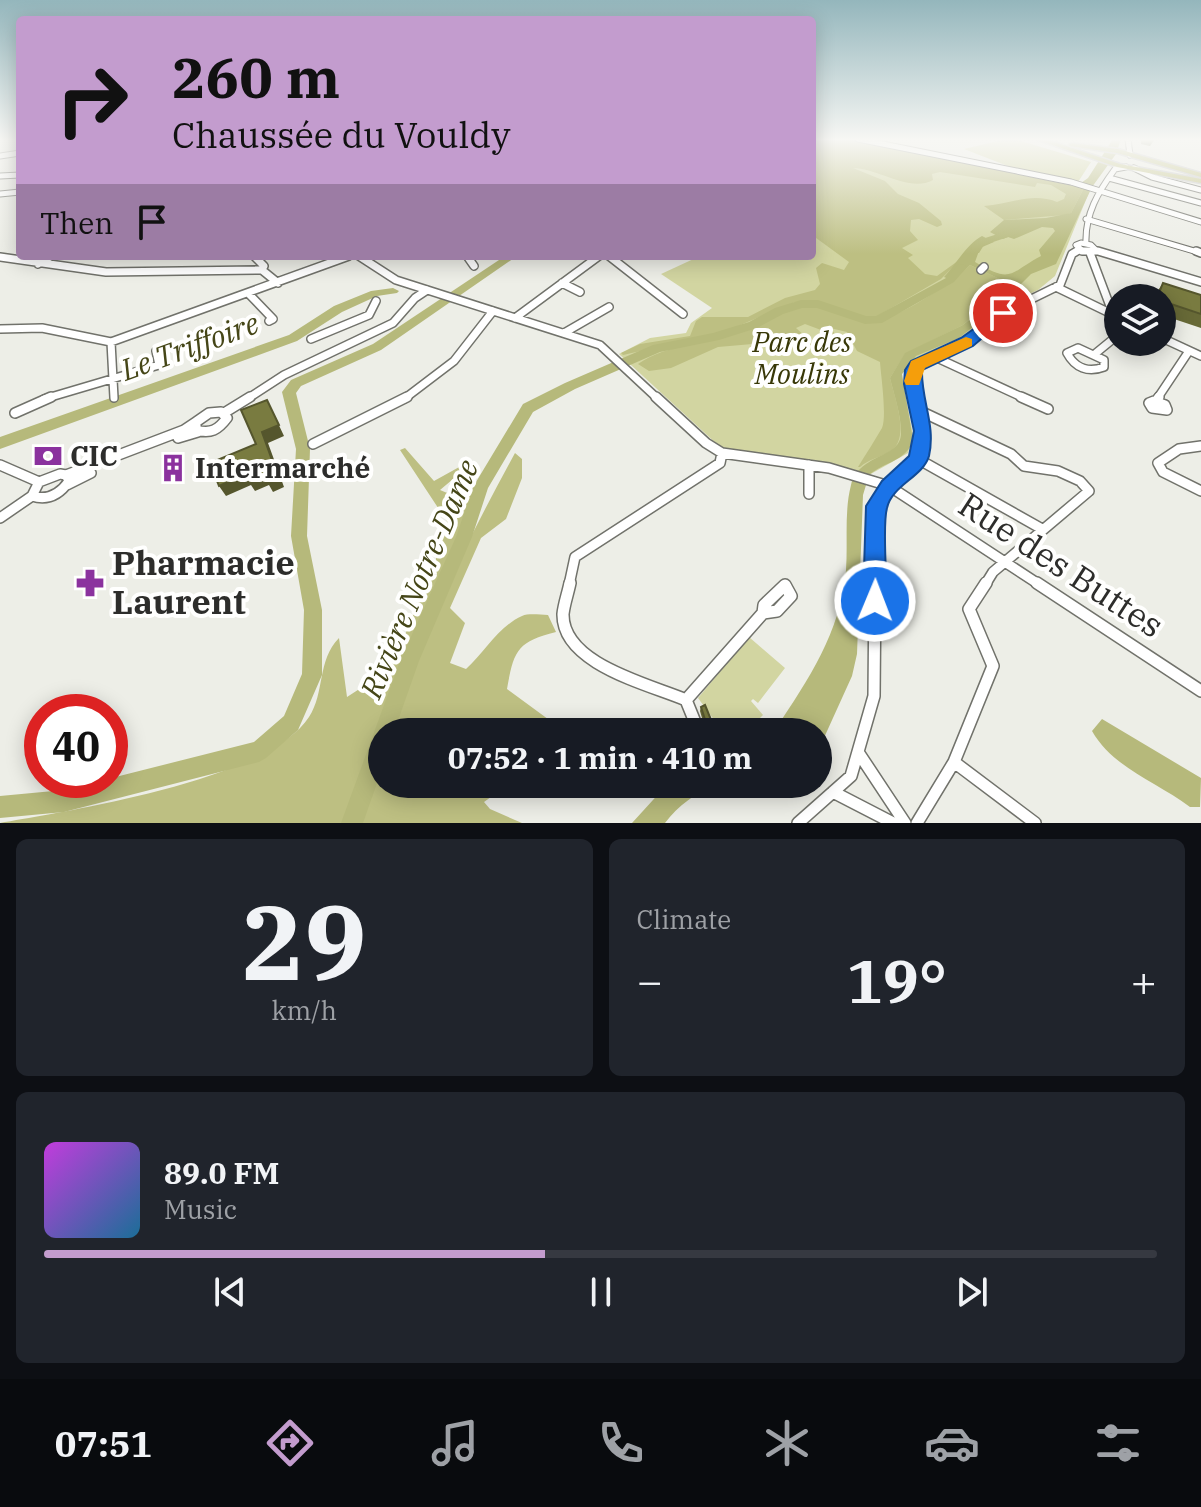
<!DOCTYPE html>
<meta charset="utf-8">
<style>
:root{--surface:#171b24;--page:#20242c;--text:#f1f3f6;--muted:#9ea1a6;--line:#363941;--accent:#c39cce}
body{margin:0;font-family:"IBM Plex Serif",serif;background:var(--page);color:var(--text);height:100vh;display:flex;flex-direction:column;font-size:30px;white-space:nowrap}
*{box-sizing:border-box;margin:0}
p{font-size:26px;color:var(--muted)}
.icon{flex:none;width:44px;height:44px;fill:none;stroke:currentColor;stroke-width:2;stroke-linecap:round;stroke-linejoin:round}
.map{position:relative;height:823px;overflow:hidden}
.drawer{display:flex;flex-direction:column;gap:16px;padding:16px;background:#0d0f14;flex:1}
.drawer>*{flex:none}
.guide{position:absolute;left:16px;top:16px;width:800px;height:244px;border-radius:8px;box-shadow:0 4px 20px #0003;background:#c39cce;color:#111;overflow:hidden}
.fabs{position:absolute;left:1104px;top:284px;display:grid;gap:16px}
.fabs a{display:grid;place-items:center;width:72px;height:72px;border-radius:50%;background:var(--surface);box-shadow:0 4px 20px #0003;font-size:40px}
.speed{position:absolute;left:24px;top:694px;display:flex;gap:16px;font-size:40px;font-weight:700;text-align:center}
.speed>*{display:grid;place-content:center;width:104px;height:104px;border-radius:50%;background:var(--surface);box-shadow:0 4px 20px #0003;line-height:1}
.speed .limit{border:12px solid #d22;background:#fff;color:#111}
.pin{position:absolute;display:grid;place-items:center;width:68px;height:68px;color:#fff;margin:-34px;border:4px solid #fff;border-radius:50%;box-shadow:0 2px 8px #0007}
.me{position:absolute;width:88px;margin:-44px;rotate:1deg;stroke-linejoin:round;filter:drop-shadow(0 0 6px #0008)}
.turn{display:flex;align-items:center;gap:28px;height:168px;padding:0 24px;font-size:36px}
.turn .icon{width:104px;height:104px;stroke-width:2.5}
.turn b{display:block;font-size:56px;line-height:68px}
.then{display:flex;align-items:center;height:76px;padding:0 24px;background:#0003;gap:16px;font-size:30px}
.big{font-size:60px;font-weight:800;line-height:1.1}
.drawer .card{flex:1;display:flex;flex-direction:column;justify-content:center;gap:12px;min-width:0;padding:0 28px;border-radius:12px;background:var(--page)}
.drawer .dial{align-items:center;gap:0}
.dial b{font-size:104px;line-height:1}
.song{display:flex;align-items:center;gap:24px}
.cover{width:96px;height:96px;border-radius:12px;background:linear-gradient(135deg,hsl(290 70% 55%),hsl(200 70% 35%))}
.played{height:8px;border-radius:4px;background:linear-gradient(90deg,var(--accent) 45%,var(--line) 45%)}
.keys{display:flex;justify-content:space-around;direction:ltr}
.heat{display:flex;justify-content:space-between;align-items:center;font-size:44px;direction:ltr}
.drawer .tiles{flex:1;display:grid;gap:16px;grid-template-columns:1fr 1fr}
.card:last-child{grid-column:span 2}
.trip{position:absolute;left:368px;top:718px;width:464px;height:80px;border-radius:40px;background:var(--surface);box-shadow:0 4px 20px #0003;font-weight:800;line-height:80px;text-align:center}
.dock{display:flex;height:128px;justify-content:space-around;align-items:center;background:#090b0e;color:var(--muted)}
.dock .icon{width:56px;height:56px}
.dock .selected{color:var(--accent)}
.dock b{font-size:36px;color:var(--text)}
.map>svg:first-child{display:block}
</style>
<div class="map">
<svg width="1201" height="823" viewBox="0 0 1201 823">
<rect width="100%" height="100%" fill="#edeee7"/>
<!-- green -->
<path fill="#d2d5a1" d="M812,139h38l240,51 -35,86 -17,14 -33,15 -44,32 -45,21 -15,17 12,59 -5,19 -39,22 -36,-10 -113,-18 -101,-93 31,-16 36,-5 5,-10 21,-15 -51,-34 39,-18h112z
M1006,139h8l77,23 -13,20 -60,-12 -54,-21z
M749,637l36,31 -27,35 -5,-4 -2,2 12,14 -17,17h-23l-25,-34z"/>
<!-- forest -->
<path fill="#bdbf82" d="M812,139h36l236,49 -13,25 -6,2 -61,5 -20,-14c26,-2 48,-14 73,-4l7,-3 2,-5 -15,-9 -14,-2 -2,4 -95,-15 -8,2 1,6c-24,13 -55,-12 -80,-12l32,13 13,13 21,9 22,18 1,4 -5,2 -18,-8 -8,1 -1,11 8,9 -16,8 11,7 -5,3 17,16 12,2 25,-18 -21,21 -67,39 -24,-3 -28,-11 -27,-2 -71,30 -101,23 -2,-2 19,-9 50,-8 6,-15 6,-4h46l37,-19 30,-8 5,-6 -4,-16 6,-5 22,7 5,-8 -37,-27z
M970,265l34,16v7l-41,37 -58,29 -15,24c4,19 22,62 -1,74 -10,6 -20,7 -29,15h-2c8,-13 17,-27 24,-39 5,-12 -1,-52 -2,-66l-23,-11 -10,-19 -17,-4 7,8 -32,-12 -9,4 9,8 -40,7 -47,4 -47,21 -22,3 -11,-7c29,-20 71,-21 105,-33 19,-6 43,-22 62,-25 20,-4 40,11 59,15 27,5 87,-38 106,-56z
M405,448l29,33 27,-15 4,3 -25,21 12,5 16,-6 7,7 -15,41 -68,159 -46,127h-346c73,-13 268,-43 309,-106 16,-24 8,-57 30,-79l8,59 34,-22 19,-28 36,-88 2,-14 12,-19 -50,-76z
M515,453l7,6v19l-16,41 -25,19 -31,70 15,15 -15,40 16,6c18,-16 33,-43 56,-53 7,-3 18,-1 26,-1l8,17c-39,10 -42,18 -49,57l45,33 5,10h-169c32,-97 78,-189 127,-279z
M382,751v33h127l-25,18 6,7 32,14h-164z"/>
<!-- water -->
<path fill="#b6b97b" d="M1113,139h8l-5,15 -24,33 -36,77 -25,10 -32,32 -40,32 -43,18 -14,18 11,66c-6,21 -29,22 -44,35l-6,20 -6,159 -5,22 -29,64 -5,-2v-6h-48l5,-2c34,-52 65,-96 71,-160 2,-28 -2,-58 5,-85 9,-33 51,-26 50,-53 0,-18 -7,-37 -11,-54l15,-25 58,-28 23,-19 20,-24 -36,-17 -17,16 -9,-4c12,-13 23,-33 38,-41l12,6 -14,6 -5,14c38,23 35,10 66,-6l-2,-6 16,-19 -2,-3 -11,-1 -28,12 -6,-2 -5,2 -13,-7 14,-12 42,-2 25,-5 13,-25 -3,-5 7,-5z
M1102,719l99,59 -1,29h-10c-33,-25 -77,-39 -98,-76z
M671,784h47c-22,8 -40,22 -53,39h-33l31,-34z"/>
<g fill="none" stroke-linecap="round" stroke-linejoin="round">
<!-- river -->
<path fill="#b6b97b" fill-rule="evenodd" d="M1016,228l4,1v4l-36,12 -5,8h-8l-1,-2 6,-10z
M505,256h12l-136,94 -80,36 -5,7 14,56 -3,87 15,74v65l-24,55 -32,28 -7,4 -195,50 -64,6v-22l64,-6 190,-48 30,-26 18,-42 2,-64 -13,-74 5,-87 -14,-57 9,-12 82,-36z
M962,264l5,3 -13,15 -72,41 -17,1 -48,-16h-15l-19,6 -26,14 -38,12 -59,12 -85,37 -42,23 -45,76 -16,49 -53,124 -25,71h-12v37l-19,54h-22l59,-162 56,-124 17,-50 50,-83 42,-21 88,-38 60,-12 36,-11 26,-14 26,-8h17l48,16h10l70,-38 12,-13z
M393,288l6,3 -2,2 -20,3 -35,16 -45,29 -297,108v-12l289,-102 45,-29 37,-15z"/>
<defs>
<path id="minor-far3" d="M858,139l213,43 130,40
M1128,139l2,16
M0,156l20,-3
M1134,168l18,9 49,13
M0,176l20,-1
M1109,178l92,25
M0,194l20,-2
M1086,219l115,34
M1081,243l10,2 6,6h-14l-7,-6z
M1086,243c-1,-29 12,-51 29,-74l11,-2
M1097,251l8,2
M1073,253l7,-3"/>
<path id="minor-far2" d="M1082,251h14
M1098,251l103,31
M1196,251l5,2
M1090,253l23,61
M254,256l10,10 -2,4
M359,256l37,24 204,65 58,54
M467,256l7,10
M609,256l74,58
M0,257l106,15 156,-2 16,13
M38,264l14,-8
M981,270l3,-3
M562,283l18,9
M1056,287l62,30
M249,294l24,25 -4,2
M515,318l84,-62
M0,329l42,-1 69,14 238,-86
M564,333l45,-26
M1162,338l39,18
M311,339l58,-24 7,-14
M111,342l3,56
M1078,348l26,12v7c-16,6 -29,1 -37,-14z
M1096,353l22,-18
M935,357l91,42
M44,399l115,-34 -3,-14
M247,399l37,-24 109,-52 22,-25 12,-8
M404,399l50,-38 39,-50
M915,399l-3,-18 5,-16 44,-19 42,-33 57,-28 12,-31 5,-3
M1157,399l32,-48"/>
<path id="minor-far1" d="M656,397l50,46 16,10 107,15 60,18 151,99
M1021,397l27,12
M1154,401l11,4 2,5 -15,-2 -3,-5z
M1156,401l3,-4
M918,410l93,44 13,12 34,5 22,10 9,10 -96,81 -8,13
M221,412l6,6c-9,12 -16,16 -31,12v-8l13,-9z
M15,413l36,-16
M224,413l26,-16
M178,438l20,-6
M313,444l94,-47
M1201,446l-22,3 -21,14 5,9 38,19
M918,459l124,70
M0,465l39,17
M809,465v29
M60,474l6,1 3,6c-9,13 -21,20 -37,15l7,-14z
M66,475l118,-45 12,-8
M67,485l24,-12
M0,518l32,-22
M569,585l6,-28 145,-94 2,-10
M875,585c0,-21 -5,-62 2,-81 3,-9 12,-17 19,-24 30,-29 30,-44 19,-83"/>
<path id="minor" d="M570,583c-2,10 -6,21 -7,31 -1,50 85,70 123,86l13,32
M1037,583l164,108
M785,585l6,11 -14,15 -14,2 1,-8z
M686,700l77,-87
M858,752l47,71
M954,762l81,61
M833,792l60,31
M798,823l53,-47 23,-80 1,-113
M917,823l37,-61 39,-96 -24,-57 17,-26"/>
<path id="major" d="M1035,139h10l75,25 81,15v4l-84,-16z
M1072,143l46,6 83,24v4l-84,-24 -47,-7 -1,-1z"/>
</defs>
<!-- minor-far3 casing -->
<use href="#minor-far3" stroke="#71726b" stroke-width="7"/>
<!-- minor-far2 casing -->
<use href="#minor-far2" stroke="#71726b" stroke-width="10"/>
<!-- minor-far1 casing -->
<use href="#minor-far1" stroke="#71726b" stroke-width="12"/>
<!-- minor casing -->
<use href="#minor" stroke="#71726b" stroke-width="14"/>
<!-- major casing -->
<use href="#major" stroke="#c8c8c8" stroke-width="3"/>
<!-- minor-far3 -->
<use href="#minor-far3" stroke="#fff" stroke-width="5"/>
<!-- minor-far2 -->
<use href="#minor-far2" stroke="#fff" stroke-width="7"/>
<!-- minor-far1 -->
<use href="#minor-far1" stroke="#fff" stroke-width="9"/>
<!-- minor -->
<use href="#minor" stroke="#fff" stroke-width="11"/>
<!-- major -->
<use href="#major" fill="#c0c182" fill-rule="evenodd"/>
</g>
<!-- wall -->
<path fill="#686a37" d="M1141,139h17h-3l-5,7 -9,-2z
M1163,283l38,12v33l-39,-13v-17h-9z
M701,707l15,25h-10l-6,-21z"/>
<!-- shaded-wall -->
<path fill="#55562d" d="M267,400l17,36 -16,7 16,44 -11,5 -4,-7 -14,6 -4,-6 -25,11 -7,-10 27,-12 18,1 -2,-43z
M171,456l4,6 3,9 -8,3 -4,-5z"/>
<!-- building -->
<path fill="#797b40" stroke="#55562d" stroke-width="2" d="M1163,283l38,12v19l-39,-13v-3h-5z
M267,400l12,25 -17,7 16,45 -12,5 -2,-7 -15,6 -3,-7 -27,12 -9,-23 46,-19 -15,-34z
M171,456l3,10 -8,3 -3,-10z
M705,705l11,27h-7l-8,-25z"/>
<!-- sky -->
<linearGradient id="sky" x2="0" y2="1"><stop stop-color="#94b6bc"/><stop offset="0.55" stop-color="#f7f7f4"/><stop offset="1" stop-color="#f7f7f4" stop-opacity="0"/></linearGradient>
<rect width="1201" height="254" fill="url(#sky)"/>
<!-- route -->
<path fill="#1a73e8" stroke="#114b97" stroke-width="2" d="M1003,308l5,2v6l-35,30 -51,24c-1,30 14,55 7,86 -6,21 -37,29 -42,52 -5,18 0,71 0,93l-4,7 -8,4 -8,-4 -4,-7 3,-95 16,-25 27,-25 5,-25 -10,-47 1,-14 6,-9 50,-23z"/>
<!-- slow -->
<path fill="#f59e0b" d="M966,337l6,2v7l-47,22 -6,17h-13l-2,-4 7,-20z"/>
<!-- icons -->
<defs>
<symbol id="bank-bare" viewBox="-9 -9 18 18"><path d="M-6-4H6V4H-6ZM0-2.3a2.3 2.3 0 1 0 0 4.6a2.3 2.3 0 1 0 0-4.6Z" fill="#8b329e" stroke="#fffffe" stroke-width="2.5" paint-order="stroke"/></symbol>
<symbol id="building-bare" viewBox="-9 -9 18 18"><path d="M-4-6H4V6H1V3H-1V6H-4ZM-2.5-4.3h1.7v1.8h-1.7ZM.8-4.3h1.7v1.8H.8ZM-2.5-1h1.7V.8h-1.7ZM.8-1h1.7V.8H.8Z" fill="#8b329e" stroke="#fffffe" stroke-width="2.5" paint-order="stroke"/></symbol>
<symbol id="pharmacy-bare" viewBox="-9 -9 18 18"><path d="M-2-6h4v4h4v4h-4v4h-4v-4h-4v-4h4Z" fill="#8b329e" stroke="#fffffe" stroke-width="2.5" paint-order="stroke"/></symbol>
</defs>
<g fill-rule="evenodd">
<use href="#bank-bare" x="28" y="436" width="40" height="40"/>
<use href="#building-bare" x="153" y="448" width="40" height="40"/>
<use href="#pharmacy-bare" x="70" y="563" width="40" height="40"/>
</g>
<g text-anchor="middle" stroke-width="8" stroke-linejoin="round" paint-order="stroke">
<!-- park labels -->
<g font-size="28" font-style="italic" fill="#383807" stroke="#fffffe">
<text x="802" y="352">Parc des<tspan x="802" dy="32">Moulins</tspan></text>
</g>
<!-- poi labels -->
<g font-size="28" font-weight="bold" fill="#2d2d2b" stroke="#fffffe" text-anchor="start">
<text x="70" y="466">CIC</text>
<text x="195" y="478">Intermarché</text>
</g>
<!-- water labels -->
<g font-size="30" font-style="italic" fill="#454617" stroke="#fffffe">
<text transform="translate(190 347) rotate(-20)" y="10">Le Triffoire</text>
<text transform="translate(420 579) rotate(-67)" y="10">Rivière Notre-Dame</text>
</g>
<!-- near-poi labels -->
<g font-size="34" font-weight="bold" fill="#2d2d2b" stroke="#fffffe" text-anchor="start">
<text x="112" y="575">Pharmacie<tspan x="112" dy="39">Laurent</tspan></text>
</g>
<!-- near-street labels -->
<g font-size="34" fill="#2d2d2b" stroke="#fffffe">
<text transform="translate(1061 565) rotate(33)" y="12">Rue des Buttes</text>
</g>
</g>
</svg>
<div class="fabs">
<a><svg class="icon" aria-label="layers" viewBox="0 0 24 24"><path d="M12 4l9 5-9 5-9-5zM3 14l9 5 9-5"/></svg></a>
</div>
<div class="speed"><div class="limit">40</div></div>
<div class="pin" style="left:1003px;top:313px;background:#d93025"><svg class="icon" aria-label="arrive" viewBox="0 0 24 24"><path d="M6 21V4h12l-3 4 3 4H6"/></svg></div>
<svg class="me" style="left:875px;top:601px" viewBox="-20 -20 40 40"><circle r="17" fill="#1a73e8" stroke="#fff" stroke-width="3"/><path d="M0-11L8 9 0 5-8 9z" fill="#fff"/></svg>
<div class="trip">07:52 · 1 min · 410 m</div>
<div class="guide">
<div class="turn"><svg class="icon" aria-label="right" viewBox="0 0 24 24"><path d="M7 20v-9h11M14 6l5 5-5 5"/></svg><div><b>260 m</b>Chaussée du Vouldy</div></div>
<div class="then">Then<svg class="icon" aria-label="arrive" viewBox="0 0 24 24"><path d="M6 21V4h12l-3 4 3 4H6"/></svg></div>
</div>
</div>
<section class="drawer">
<div class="tiles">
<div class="card dial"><b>29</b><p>km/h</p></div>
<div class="card"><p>Climate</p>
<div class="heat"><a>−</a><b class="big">19°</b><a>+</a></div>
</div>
<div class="card">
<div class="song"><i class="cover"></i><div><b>89.0 FM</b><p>Music</p></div></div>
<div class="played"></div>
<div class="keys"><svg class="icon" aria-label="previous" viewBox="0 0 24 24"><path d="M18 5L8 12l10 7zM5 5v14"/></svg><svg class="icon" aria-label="pause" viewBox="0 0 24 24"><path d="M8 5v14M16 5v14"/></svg><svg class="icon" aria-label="next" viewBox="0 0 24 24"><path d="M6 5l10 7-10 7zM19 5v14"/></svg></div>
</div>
</div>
</section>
<nav class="dock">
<b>07:51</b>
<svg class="icon selected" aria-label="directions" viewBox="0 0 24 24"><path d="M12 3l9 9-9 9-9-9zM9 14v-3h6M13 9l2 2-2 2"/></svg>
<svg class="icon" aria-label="music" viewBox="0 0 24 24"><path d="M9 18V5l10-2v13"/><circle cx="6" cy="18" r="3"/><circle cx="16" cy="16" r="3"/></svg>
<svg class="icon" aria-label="phone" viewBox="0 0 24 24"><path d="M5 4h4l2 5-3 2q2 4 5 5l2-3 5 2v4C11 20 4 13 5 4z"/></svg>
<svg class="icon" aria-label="climate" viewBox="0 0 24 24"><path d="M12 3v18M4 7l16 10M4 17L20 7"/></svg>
<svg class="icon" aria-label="car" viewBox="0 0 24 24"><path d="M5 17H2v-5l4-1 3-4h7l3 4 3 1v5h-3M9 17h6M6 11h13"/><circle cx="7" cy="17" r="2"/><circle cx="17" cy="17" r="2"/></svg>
<svg class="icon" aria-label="filters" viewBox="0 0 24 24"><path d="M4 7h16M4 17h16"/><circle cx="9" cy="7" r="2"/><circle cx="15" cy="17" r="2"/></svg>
</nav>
